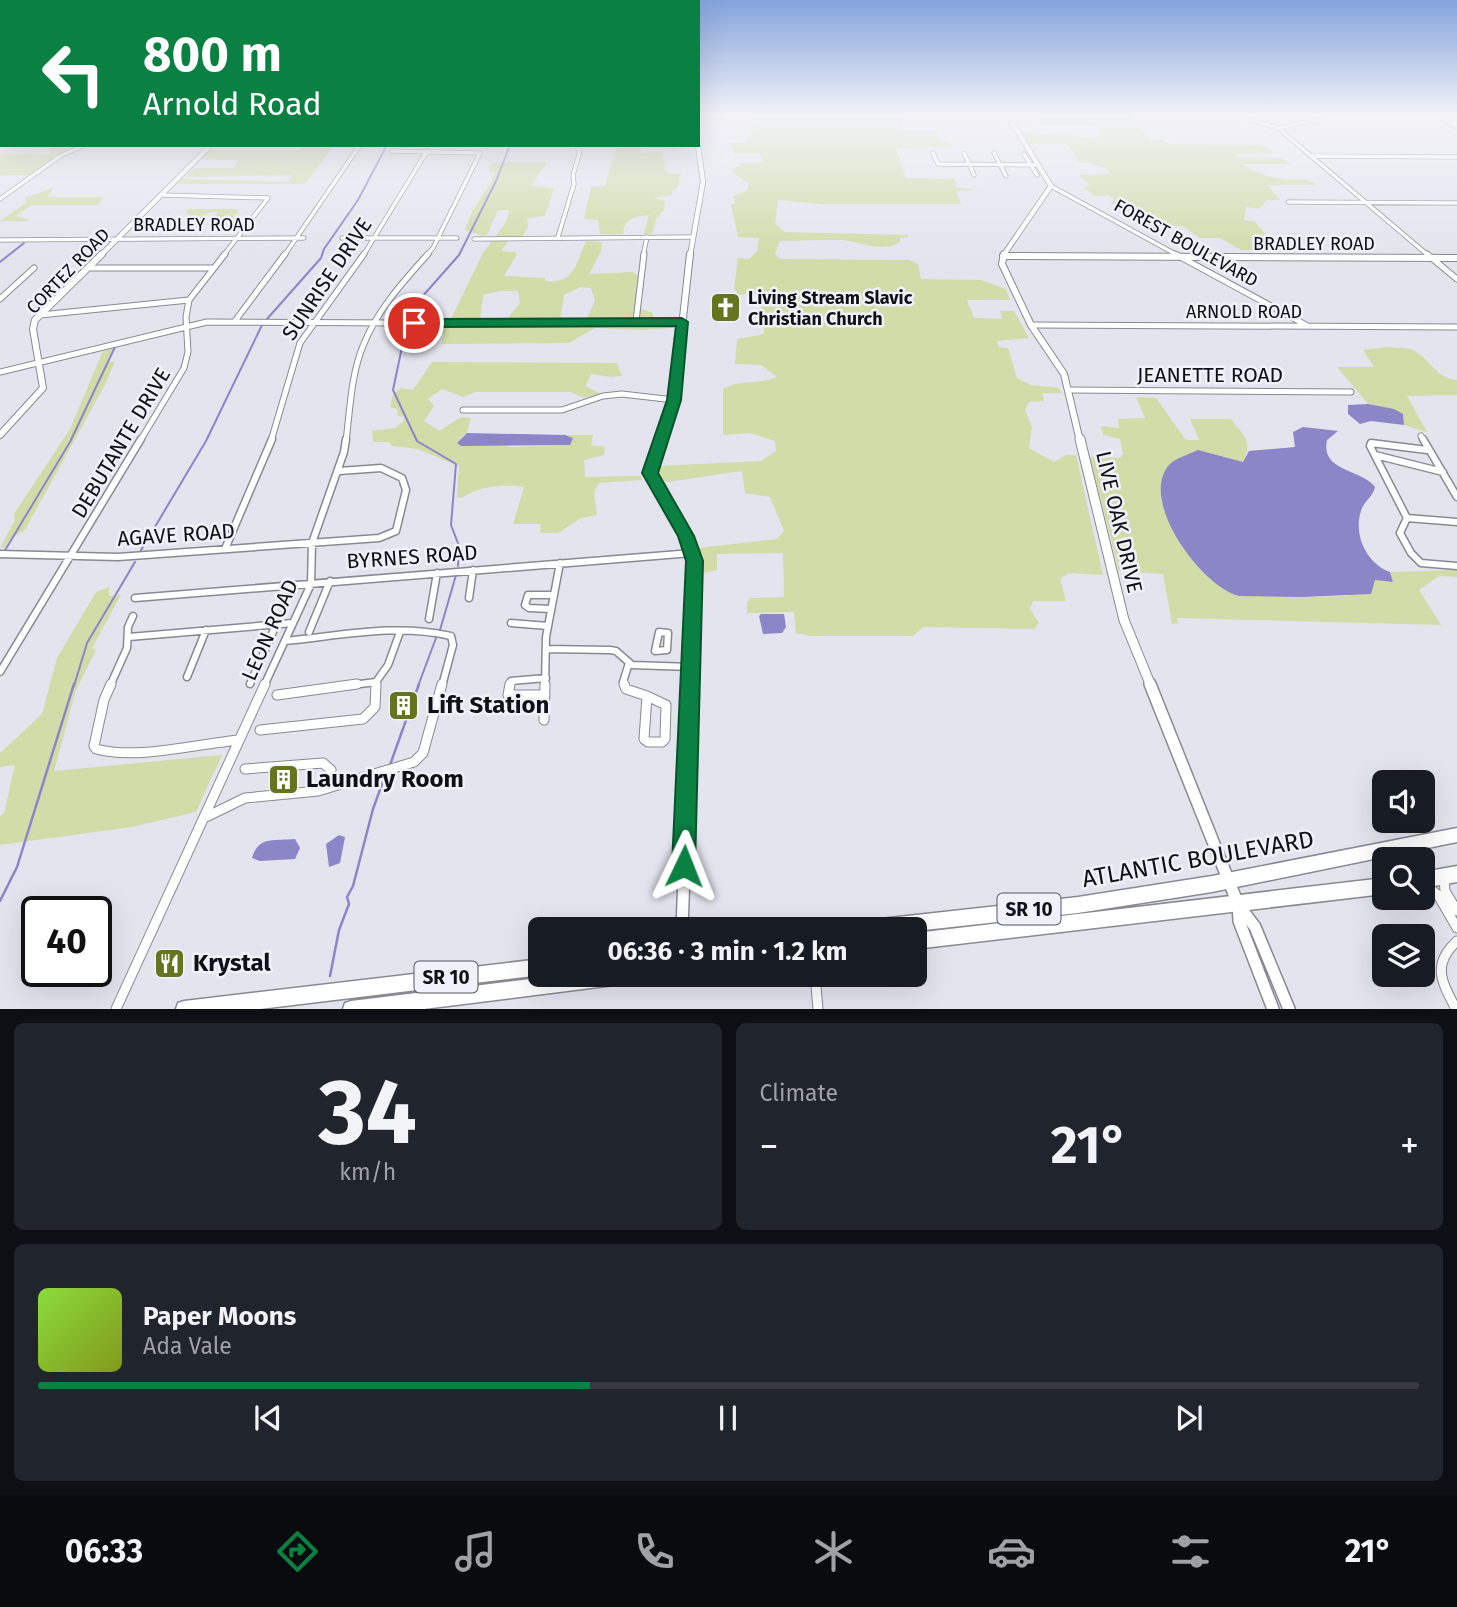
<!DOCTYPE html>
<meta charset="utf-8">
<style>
:root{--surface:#171b24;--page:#20242c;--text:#f1f3f6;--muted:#9ea1a6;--line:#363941;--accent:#0b8043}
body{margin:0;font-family:"Fira Sans",sans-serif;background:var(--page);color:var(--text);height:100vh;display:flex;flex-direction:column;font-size:26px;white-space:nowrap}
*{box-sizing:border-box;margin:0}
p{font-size:23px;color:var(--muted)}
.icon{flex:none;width:38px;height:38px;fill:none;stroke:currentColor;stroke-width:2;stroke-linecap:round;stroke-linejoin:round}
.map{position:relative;height:1009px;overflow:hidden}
.drawer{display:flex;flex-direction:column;gap:14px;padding:14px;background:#0d0f14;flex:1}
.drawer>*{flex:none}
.banner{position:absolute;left:0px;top:0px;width:700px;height:147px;box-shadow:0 7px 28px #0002;background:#0b8043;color:#fff;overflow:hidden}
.fabs{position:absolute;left:1372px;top:770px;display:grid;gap:14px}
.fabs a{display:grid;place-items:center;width:63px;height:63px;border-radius:10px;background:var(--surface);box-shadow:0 7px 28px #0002;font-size:35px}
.speed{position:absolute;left:21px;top:896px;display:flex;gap:14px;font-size:35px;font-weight:700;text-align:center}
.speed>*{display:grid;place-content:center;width:91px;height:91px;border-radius:50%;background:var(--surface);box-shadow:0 7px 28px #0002;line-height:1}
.speed .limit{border:4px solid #111;border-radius:10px;background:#fff;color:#111}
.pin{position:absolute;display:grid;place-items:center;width:60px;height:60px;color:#fff;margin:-30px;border:4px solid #fff;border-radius:50%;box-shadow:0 2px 7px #0007}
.me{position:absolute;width:77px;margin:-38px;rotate:2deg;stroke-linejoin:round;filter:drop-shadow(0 0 5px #0008)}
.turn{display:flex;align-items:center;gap:24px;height:147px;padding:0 28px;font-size:32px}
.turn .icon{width:91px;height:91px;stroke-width:2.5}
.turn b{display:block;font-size:49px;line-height:60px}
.big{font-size:52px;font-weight:700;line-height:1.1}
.drawer .card{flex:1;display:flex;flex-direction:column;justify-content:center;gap:10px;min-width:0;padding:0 24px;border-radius:10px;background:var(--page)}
.drawer .dial{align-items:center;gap:0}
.dial b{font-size:91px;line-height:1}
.song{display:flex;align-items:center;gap:21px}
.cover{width:84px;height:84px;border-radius:10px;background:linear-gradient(135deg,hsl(90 70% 55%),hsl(70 70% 35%))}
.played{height:7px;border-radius:4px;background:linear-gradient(90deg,var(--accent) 40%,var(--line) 40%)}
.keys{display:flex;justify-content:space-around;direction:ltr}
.heat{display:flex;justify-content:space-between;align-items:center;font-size:38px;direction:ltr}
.drawer .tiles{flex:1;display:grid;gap:14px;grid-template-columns:1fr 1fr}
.card:last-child{grid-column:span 2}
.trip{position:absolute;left:528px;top:917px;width:399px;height:70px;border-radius:10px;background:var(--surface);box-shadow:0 7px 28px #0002;font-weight:700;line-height:70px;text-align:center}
.tabs{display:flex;height:112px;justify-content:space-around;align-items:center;background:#090b0e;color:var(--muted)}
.tabs .icon{width:49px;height:49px}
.tabs .current{color:var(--accent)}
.tabs b{font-size:32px;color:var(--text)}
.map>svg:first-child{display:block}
</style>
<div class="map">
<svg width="1457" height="1009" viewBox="0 0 1457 1009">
<rect width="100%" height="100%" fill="#e4e4ef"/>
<!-- green -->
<path fill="#d1dca9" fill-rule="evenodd" d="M751,114h149l4,17h32l3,8 15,7 -58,3 10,29 49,1 1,8 22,3 -22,1 5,13h-140l-43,-4 -3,23 9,9 124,3v2l-8,1v4c-18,12 -39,-1 -59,-2 -20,-1 -41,1 -61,1l-5,13 5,5 129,1 9,4 3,15 60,1 25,9 4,11h-43l7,18 29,1 -3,-8h14l15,27 -32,3 2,6 9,1 9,30 14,7 28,3 2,5h-19l2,8 -15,1 -4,8 7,16 -3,22 25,14 12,-7h10l27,120 -34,-2 -9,6 6,22h-33l-3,8 9,14 -5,6 -111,-2 -10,9h-100l-17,-3 -2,-21 -47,1v-11l4,-4 33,-1 -1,-44 -66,1v16l-12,3 -5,-3 -3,-22 80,-9 7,-8 -14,-34 -25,-4 -3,-22 -75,11 -11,-6v-10l105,-5 15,-10 -1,-10 -25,-8 -27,2v-46c17,-10 36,-4 54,-12l-16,-12 -26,-1 2,-25 27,-5 -4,-39 -22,-1 -4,-6 4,-30 11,1 8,-8 2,-13 -21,-1 -7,-32 4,-2 -2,-7 14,-5 2,-8 -14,-9 -3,-6 9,-2 -2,-3 25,-1 -5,-8h-24l-5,-11h13l11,-14z
M1040,114h88l23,27 11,-1 9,4 90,1 15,8 -41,1 3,3 45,1 7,6h-49c12,8 23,12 37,14 15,3 27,-2 39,7h-50l13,15h-13l-8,9 -13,-2 -2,14h10l17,20 -15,2 -2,7h-13l-21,-12h-20l-17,-12h-23l-23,-15h-17l-10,-9 5,-1 -5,-6 -15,1 -11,-8 6,-3 -11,-10 30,-1 -1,-5 -18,-7 -11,1 -9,-17 -5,-2h-36l-7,-11 75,5 3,-9 -14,-4h-45l-2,-4 5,-1z
M303,145h31l-29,39h-128l5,-5 106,3 5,-7 -108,2 10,-9h38l6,-8 -38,-1 9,-9h89z
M617,145h22l3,8 20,-1 4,21 15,1 -3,13 -5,3 -1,5 -19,3 12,3 -1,9 -7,7 -5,17h-8l5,-19c-14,1 -25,4 -26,19h-23l-2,-14 -14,-1 7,-32 14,-1z
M25,146v-1h53l-36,20 -11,10h-31v-20l51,-1 -3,-7z
M500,162h47l-16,24 23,2 -9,28 -18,2 1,9 -6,10h-20l-2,2 9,1 -8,11 14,1 2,2 -13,22 41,2v3c30,3 30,-16 41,-40l16,1 -1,9 -12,23 44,-2 8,6 3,11 -7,9 -2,9 18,6v9h20v6l-30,2 -48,-2 -26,15 -128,1 3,-10 -28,-1 -4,-8 37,-2 34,-70 22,-29 5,-14h-12l-11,25 -4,1 -18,-6 8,-20 19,-29 2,-8 -5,-2 2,-7zM580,287l11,1 4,13 -9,19h-26l4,-25zM500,291h18l2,12 -12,15 -28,2 3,-25z
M53,188l-5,9h56l-6,8h-66l-16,11 13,4 -2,1h-27l27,-19 -2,-5c11,-1 17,-7 28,-9z
M187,209h52l-9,13h-22l10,-10h-8l-9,6h-9l-6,-6z
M1386,347c8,1 22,0 29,4 16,10 21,27 42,29v15l-50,1 20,36 -23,-7 -1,-11 -35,-10 -31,-37h37l-11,-17z
M113,349l-7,14 9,-2 -9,22 -81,147 -15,9 -5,8 -5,1 15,-28 -1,-6 56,-85 33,-78z
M432,362l185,1 5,13 -11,1 -20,-3 -5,12 14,8 -17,4 -12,-6h-96l-12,5 -21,-8 -14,10 6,7 -10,15 15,10 22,-14 10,1 -4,15 -7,5 51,9 59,-2 3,-7 -8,-3h28l-2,10 14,2 -1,8 -20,5 1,17 56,-1 1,4 -43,3 -5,9 3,23 -16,3 -23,15h-18l1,-9h-28l11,-37c-22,-3 -43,-1 -63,11l-4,-1 2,-31 -42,-17 -25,-3 -3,-4h-16l-1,-11 23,-3 9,-7v-4l-6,-1 -1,-7 -7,-2 3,-12 8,-7 12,2z
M1136,397l20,1 30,42h13l-9,-21h41c12,17 23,22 12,43l59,135 45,-1 28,-16 18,2 -3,-10 67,-2v7l-18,-1 -20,14 22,35 -264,-7 1,5 -6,1 -9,-50 -44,-3 -29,-114 30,1 3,-4 -3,-15 -17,-4 -2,-9 18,2 -1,-9 27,-1z
M109,587v9l12,-1 -29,53 4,2 -20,40 -22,81 168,-16 -26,57 -64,15 -132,18v-29l4,-3 11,-48 -15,2v-14l42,-39 15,-56 39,-66z"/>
<!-- water -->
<path fill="#8a86c7" d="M1368,404l26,5 9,5 1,11 -33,-4 -11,3 -12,-10v-9z
M1303,427l35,4 -11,9c-7,32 35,29 48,47 -2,10 -12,15 -14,24 -8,24 6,53 29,61l3,10 -18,-2 -4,14 -69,3 -63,-1c-37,-9 -101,-95 -70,-131 6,-7 21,-11 29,-15l45,12 6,-11 46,-4 -2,-15z
M467,433l98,2 8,3 -3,7 -109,1 -4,-3z
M761,614h23l2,13 -4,6 -19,1 -4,-18z
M339,835l6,2 -5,26 -11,4 -3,-23z
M295,839l5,9 -5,11 -35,2 -8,-3c6,-22 22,-17 43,-19z"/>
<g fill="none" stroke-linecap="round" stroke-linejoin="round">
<!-- stream-far1 -->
<path stroke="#8a86c7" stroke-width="2" d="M0,262l24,-19
M267,319l54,-61 3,-9 34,-49 29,-55
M4,552l66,-110 45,-95
M140,552l66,-111 56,-116
M458,566l1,-20 -8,-21 5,-61 -39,-23 -24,-51 9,-43 -3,-8 22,-41 38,-43 37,-74 14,-36
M440,630l16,-55
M74,686l13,-43 48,-81
M418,686l18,-48"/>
<!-- stream -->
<path stroke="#8a86c7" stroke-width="2.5" d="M390,765l29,-81
M0,901l17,-34 57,-183
M330,976l9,-46 10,-26 -2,-7 6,-11 20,-77 12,-33"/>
<defs>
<path id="street-far3" d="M1229,114l49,14
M1325,114l1,4 -48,10 151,128
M1326,118h131
M1444,119l13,8
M392,151l88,2 -47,95 -7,8
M933,153l5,11 100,1
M964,153l10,22
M994,153l12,23
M1024,154l13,21
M1312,156l145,1
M1051,186l128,70
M162,195l106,3 -45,58
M0,199l60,-43 25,-11
M1288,202l169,1
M558,237l16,-53 -1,-9 7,-24 -2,-2
M342,238h115
M474,239l218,-2
M0,240l304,-2
M284,256l76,-111
M363,256l64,-105
M643,256l4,-19"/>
<path id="street-far2" d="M1175,254l131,71
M1427,254l30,25
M91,268h123
M0,299l34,-31
M40,315l149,-15
M235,321l50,-67
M636,321l8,-67
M414,323l268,-1
M1031,325l426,2
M0,372l207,-50 194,1
M1068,390l283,2
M463,410h99l41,-14 19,-2 52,6
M1421,436l3,5
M140,441l44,-73 4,-16 -2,-35 3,-17 36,-46
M271,441l29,-98 64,-89
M346,441c4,-31 5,-66 17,-95 14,-36 40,-64 65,-92"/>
<path id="street-far1" d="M1423,439l34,58
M1427,450l-56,-7 -1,3 37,72 -7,15 11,20 10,10 36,3
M1375,455l68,17
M1407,518l50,4
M225,549l47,-110
M0,554l118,3 261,-19 17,-7 10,-41 -4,-12 -21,-10 -42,3
M135,598l557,-45
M469,598l4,-28
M551,609l-22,-1 -4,-3 3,-10h26
M429,619l8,-46
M511,623l37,3
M309,632l21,-51
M659,632l9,1 -1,17 -12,1z
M129,637l164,-14
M285,641c54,-5 112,-18 166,-5l2,9 -11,41
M547,649l63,1 6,1 16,14 59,2
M0,672l141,-233
M187,677l19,-47
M376,682v4
M250,684l26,-59
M110,686l17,-38 1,-21 5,-11
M264,686l47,-102 1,-41 32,-91 2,-13
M344,686l32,-4 12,-17 12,-33
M510,686l1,-5 35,-3
M545,686l1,-49 14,-74
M625,686l-2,-4 6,-19"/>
<path id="street" d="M111,684l-7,16 -10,46 2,3c42,11 100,-5 143,-9
M510,684l-2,11h37
M624,684l2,5 21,7
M277,695l80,-11
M647,696l19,9 -1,34 -3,3h-14l-4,-3z
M544,720l1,-36
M260,730l103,-11 12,-12 1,-23
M245,769l78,-6 8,7 -6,19
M206,817l39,-19 73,-7 96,-29 9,-9 19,-69
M1444,878l1,13 12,20
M1423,883l15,12 19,33
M815,975l3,34
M116,1009l149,-325
M1456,1009c-14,-27 -25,-44 1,-68"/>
<path id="secondary-far3" d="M100,256l111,-111
M690,256l13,-74 -5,-37
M1003,256l48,-70 -44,-72"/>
<path id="secondary-far2" d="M1004,254l-2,10 29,61 33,49 16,67
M1003,256l454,2
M0,435l43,-47 -10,-59 2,-9 67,-66
M660,441l14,-41 16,-146"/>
<path id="secondary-far1" d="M661,439l-11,34 36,63 9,25 -4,125
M1080,439l44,181 27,66"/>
<path id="secondary" d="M1150,684l88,220 17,23 34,82
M1238,904l1,17 34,88
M682,929l9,-245"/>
<path id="highway" d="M1440,114h7l10,7v4z
M1457,828v14l-245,50 -134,21 -163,18v-2h-61l2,-6 6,-2 216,-24 134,-21z
M1457,866v16l-34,6v-16z
M1384,878v16l-469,55v-16z
M541,959v16l-281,34h-84l2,-6 6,-2z
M564,975h74l-2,6 -6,2 -206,26h-81l2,-6 6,-2z"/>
</defs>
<!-- street-far3 casing -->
<use href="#street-far3" stroke="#898993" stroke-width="5"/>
<!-- street-far2 casing -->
<use href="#street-far2" stroke="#898993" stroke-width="7"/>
<!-- street-far1 casing -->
<use href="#street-far1" stroke="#898993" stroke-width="9"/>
<!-- street casing -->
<use href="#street" stroke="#898993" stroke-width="11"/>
<!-- secondary-far3 casing -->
<use href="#secondary-far3" stroke="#898993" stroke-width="6"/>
<!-- secondary-far2 casing -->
<use href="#secondary-far2" stroke="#898993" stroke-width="8"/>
<!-- secondary-far1 casing -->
<use href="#secondary-far1" stroke="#898993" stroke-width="11"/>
<!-- secondary casing -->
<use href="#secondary" stroke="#898993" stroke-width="14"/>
<!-- highway casing -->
<use href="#highway" stroke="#898993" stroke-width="3"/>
<!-- street-far3 -->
<use href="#street-far3" stroke="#fff" stroke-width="3.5"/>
<!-- street-far2 -->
<use href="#street-far2" stroke="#fff" stroke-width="5"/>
<!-- street-far1 -->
<use href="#street-far1" stroke="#fff" stroke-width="6"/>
<!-- street -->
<use href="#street" stroke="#fff" stroke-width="9"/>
<!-- secondary-far3 -->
<use href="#secondary-far3" stroke="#fff" stroke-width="4.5"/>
<!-- secondary-far2 -->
<use href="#secondary-far2" stroke="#fff" stroke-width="6"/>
<!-- secondary-far1 -->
<use href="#secondary-far1" stroke="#fff" stroke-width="9"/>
<!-- secondary -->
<use href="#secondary" stroke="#fff" stroke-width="11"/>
<!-- highway -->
<use href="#highway" fill="#fff" fill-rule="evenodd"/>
</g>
<!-- sky -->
<linearGradient id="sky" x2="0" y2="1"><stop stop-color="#82a2db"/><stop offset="0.45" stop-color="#f3f3f8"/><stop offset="1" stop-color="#f3f3f8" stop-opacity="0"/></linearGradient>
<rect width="1457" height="255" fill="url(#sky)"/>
<!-- route -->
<path fill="#0b8043" stroke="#07532c" stroke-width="2" d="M682,318l6,4 -7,78 -23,73 36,63 9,25 -8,305 -3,8 -8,3 -9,-3 -3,-8 14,-305 -8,-25 -36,-63 25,-73 9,-74 -262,1 -6,-4 6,-4z"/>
<!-- icons -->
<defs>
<symbol id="church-square" viewBox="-11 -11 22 22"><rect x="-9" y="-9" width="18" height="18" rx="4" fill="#667420" stroke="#f1f1fc"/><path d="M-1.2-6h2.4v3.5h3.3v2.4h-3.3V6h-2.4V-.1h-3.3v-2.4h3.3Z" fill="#fff"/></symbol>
<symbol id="building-square" viewBox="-11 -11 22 22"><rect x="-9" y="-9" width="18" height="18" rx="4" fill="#667420" stroke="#f1f1fc"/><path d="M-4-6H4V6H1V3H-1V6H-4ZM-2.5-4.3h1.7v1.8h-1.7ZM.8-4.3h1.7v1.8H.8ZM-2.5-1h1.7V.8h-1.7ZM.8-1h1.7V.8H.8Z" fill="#fff"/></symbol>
<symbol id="restaurant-square" viewBox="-11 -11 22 22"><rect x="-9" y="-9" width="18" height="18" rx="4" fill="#667420" stroke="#f1f1fc"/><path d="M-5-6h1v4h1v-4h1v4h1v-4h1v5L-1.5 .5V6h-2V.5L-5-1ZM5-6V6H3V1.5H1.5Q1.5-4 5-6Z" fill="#fff"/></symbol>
</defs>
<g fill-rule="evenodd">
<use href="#church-square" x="708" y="290" width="35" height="35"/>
<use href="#building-square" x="386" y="688" width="35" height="35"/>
<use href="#building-square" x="266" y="762" width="35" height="35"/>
<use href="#restaurant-square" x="152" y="946" width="35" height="35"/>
</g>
<g text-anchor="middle" stroke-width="5" stroke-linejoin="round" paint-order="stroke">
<!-- far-street labels -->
<g font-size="18" fill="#101014" stroke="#f1f1fc">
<text x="194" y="231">BRADLEY ROAD</text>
<text transform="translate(1186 243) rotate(29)" y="6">FOREST BOULEVARD</text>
<text x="1314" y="250">BRADLEY ROAD</text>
<text transform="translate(68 271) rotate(-46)" y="6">CORTEZ ROAD</text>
<text x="1244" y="318">ARNOLD ROAD</text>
</g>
<!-- far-poi labels -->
<g font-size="18" font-weight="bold" fill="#101014" stroke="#f1f1fc" text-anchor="start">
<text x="748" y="304">Living Stream Slavic<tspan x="748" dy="21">Christian Church</tspan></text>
</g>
<!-- shield labels -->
<g fill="#f1f1fc" stroke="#54545a" stroke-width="2">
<rect x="997.5" y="893.5" width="63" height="31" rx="5"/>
<rect x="414.5" y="961.5" width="63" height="31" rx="5"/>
</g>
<g font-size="19" font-weight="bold" fill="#101014">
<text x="1029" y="916">SR 10</text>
<text x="446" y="984">SR 10</text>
</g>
<!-- street labels -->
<g font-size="21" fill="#101014" stroke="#f1f1fc">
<text transform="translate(327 279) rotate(-56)" y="7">SUNRISE DRIVE</text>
<text x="1210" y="382">JEANETTE ROAD</text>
<text transform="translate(121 443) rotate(-59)" y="7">DEBUTANTE DRIVE</text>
<text transform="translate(1119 522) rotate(77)" y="7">LIVE OAK DRIVE</text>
<text transform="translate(176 535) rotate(-4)" y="7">AGAVE ROAD</text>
<text transform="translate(412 557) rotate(-4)" y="7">BYRNES ROAD</text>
<text transform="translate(270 630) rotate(-66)" y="7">LEON ROAD</text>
</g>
<!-- near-poi labels -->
<g font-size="24" font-weight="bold" fill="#101014" stroke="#f1f1fc" text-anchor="start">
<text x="427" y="713">Lift Station</text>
<text x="306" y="787">Laundry Room</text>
<text x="193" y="971">Krystal</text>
</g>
<!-- near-street labels -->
<g font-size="24" fill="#101014" stroke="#f1f1fc">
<text transform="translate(1198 859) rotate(-10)" y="8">ATLANTIC BOULEVARD</text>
</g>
</g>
</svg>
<div class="fabs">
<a><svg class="icon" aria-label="sound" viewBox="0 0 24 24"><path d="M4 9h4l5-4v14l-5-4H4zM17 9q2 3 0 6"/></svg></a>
<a><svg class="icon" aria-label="search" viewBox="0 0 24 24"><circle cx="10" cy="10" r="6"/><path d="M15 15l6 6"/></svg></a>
<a><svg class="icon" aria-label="layers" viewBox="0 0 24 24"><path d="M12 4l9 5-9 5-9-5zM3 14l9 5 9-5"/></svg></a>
</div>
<div class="speed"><div class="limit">40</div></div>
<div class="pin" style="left:414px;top:323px;background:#d93025"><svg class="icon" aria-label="arrive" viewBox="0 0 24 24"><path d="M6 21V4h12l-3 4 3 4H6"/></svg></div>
<svg class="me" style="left:684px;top:866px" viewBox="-20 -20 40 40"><path d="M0-17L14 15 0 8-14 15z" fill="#0b8043" stroke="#fff" stroke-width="4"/></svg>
<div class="trip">06:36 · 3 min · 1.2 km</div>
<div class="banner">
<div class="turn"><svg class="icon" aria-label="left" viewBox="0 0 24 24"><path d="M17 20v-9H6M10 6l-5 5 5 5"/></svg><div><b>800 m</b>Arnold Road</div></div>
</div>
</div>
<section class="drawer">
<div class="tiles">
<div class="card dial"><b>34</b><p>km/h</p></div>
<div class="card"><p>Climate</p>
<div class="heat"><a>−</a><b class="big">21°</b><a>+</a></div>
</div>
<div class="card">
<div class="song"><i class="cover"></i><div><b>Paper Moons</b><p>Ada Vale</p></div></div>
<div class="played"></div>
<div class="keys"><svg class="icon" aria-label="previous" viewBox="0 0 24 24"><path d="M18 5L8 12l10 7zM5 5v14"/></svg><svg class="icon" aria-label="pause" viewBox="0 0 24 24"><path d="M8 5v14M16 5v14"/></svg><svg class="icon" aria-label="next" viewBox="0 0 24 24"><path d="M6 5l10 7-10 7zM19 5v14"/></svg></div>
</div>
</div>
</section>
<nav class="tabs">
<b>06:33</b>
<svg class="icon current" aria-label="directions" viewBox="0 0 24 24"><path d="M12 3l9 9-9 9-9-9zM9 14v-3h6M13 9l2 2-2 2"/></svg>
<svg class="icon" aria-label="music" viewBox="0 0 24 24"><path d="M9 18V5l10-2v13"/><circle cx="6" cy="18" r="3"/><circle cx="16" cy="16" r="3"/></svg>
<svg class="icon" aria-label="phone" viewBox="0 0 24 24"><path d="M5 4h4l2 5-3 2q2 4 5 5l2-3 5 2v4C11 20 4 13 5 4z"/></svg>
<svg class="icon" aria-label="climate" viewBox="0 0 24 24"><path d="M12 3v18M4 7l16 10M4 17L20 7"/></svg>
<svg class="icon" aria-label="car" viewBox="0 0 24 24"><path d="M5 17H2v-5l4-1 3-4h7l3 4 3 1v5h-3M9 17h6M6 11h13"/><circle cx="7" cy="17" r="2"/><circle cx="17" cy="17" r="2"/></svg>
<svg class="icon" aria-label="filters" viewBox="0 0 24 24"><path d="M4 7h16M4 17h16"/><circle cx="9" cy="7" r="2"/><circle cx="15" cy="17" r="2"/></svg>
<b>21°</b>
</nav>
